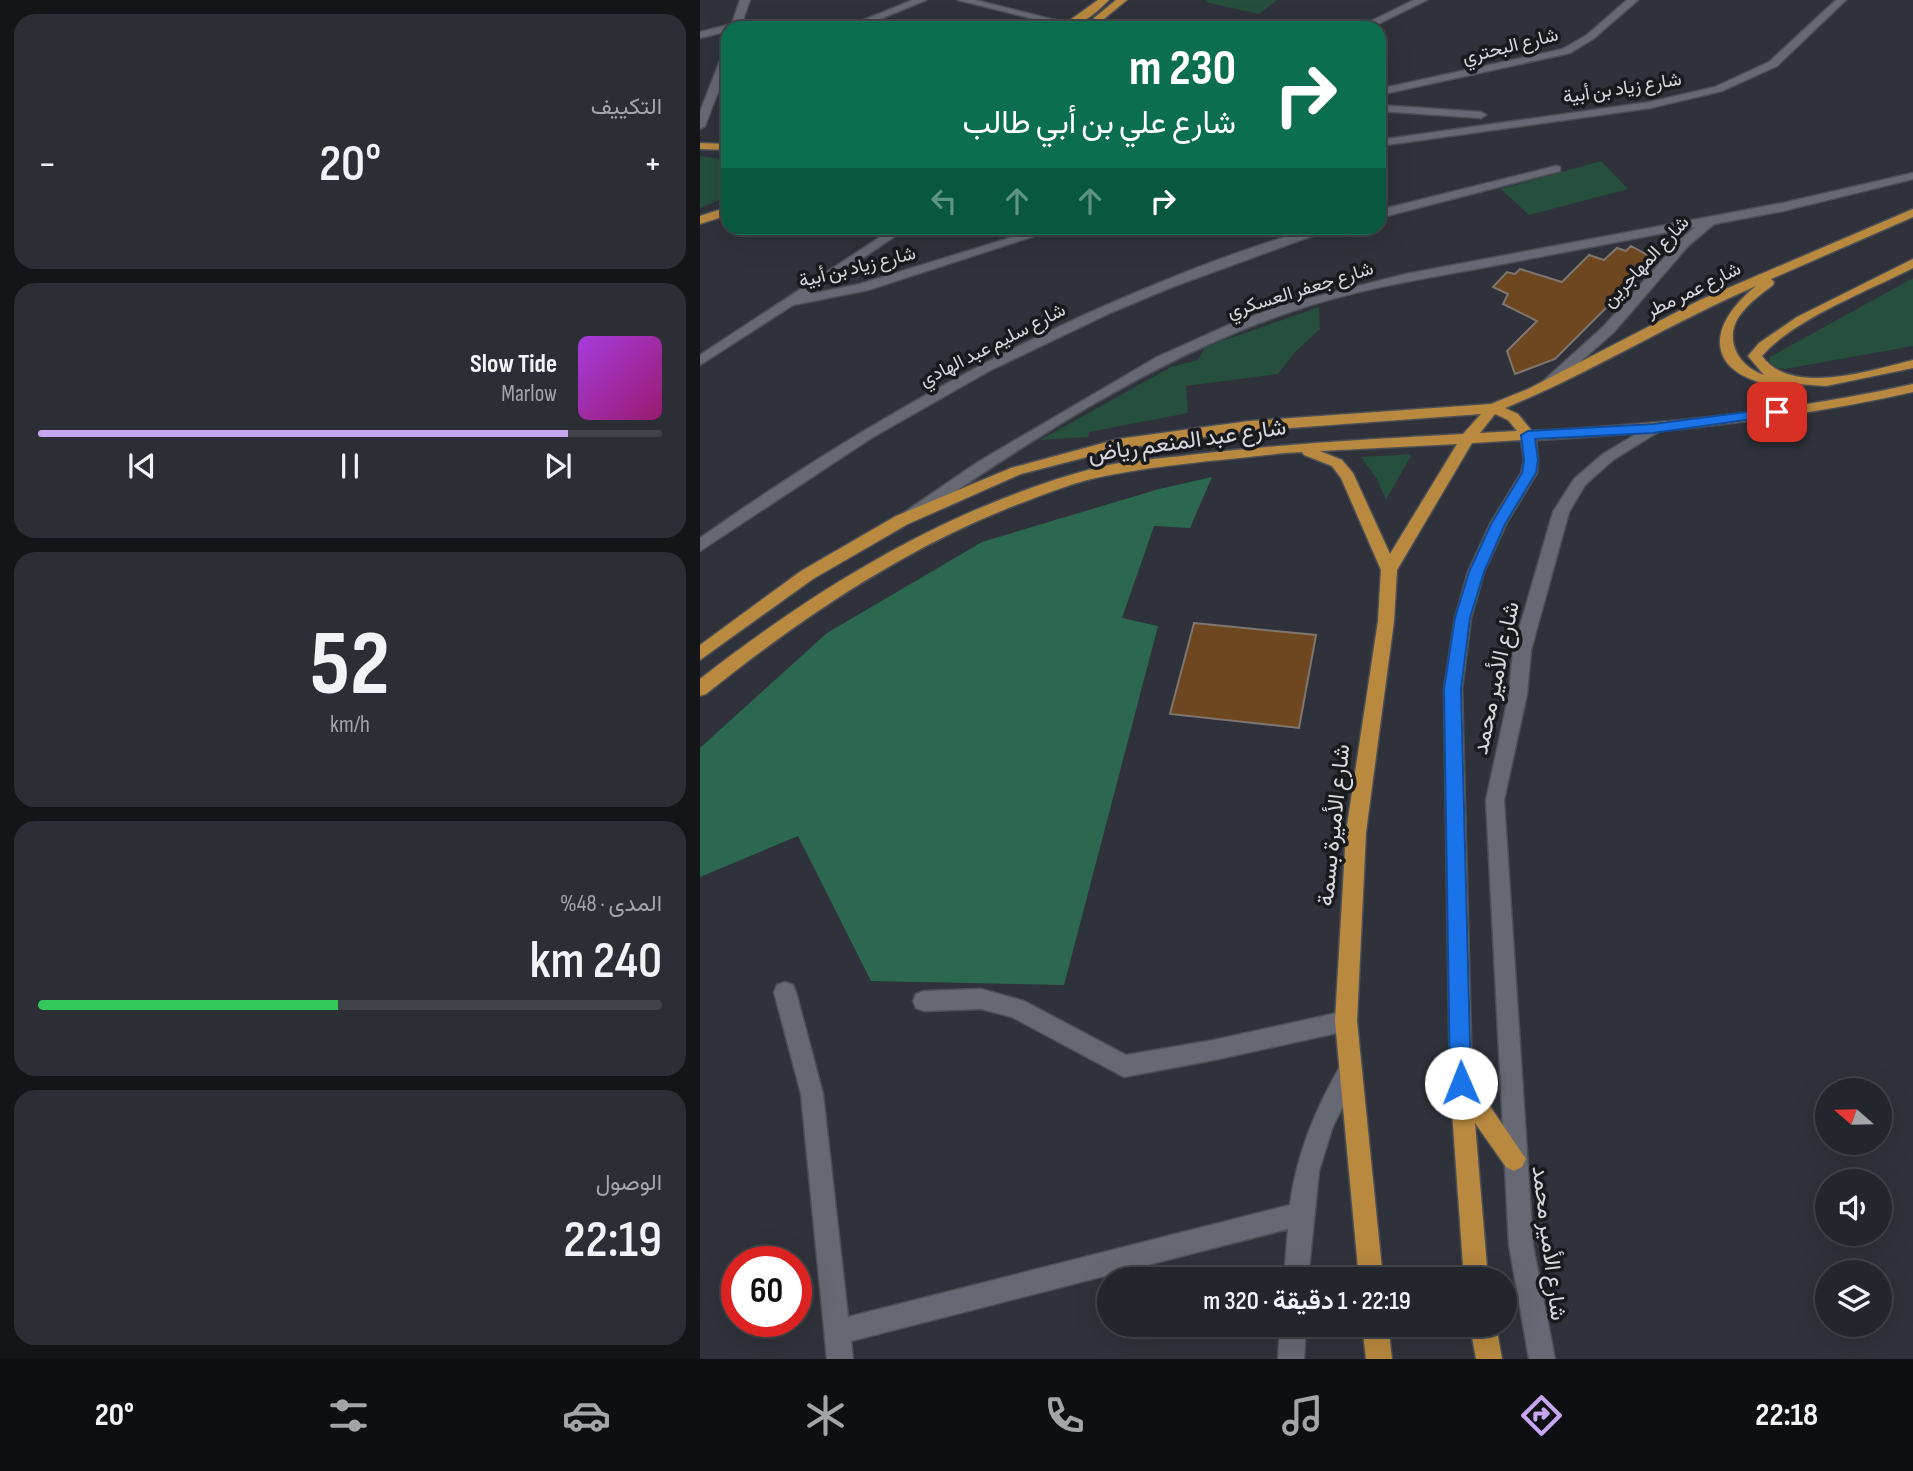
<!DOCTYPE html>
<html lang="ar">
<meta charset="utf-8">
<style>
:root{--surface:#23262c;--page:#2b2e34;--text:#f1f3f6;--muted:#a3a5a9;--line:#404348;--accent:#c6a6f0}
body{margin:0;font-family:"Sofia Sans Condensed",Vazirmatn,sans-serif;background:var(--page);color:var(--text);direction:rtl;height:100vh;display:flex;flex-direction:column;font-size:26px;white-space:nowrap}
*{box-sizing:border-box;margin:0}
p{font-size:23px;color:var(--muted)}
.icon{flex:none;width:38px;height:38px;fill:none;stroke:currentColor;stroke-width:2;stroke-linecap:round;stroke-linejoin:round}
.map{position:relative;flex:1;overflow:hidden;direction:ltr}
.side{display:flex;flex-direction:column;gap:14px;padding:14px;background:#131518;width:700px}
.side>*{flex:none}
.banner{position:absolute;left:21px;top:21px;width:665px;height:214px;border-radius:21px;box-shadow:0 7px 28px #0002,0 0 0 2px var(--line);direction:rtl;background:#0b6e4f;color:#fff;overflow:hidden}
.needle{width:46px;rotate:290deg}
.fabs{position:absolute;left:1115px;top:1078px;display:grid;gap:14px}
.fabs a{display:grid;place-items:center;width:77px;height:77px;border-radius:50%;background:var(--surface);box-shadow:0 7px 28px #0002,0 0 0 2px var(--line);font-size:35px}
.speed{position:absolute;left:21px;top:1246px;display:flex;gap:14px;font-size:35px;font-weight:700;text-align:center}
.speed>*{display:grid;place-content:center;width:91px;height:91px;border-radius:50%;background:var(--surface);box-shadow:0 7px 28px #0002,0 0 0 2px var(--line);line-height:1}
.speed .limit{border:10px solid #d22;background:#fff;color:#111}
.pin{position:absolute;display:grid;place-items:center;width:60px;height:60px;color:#fff;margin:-30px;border-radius:14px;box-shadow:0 4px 10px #0006}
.me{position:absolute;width:77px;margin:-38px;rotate:359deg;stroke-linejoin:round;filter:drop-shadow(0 0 5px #0008)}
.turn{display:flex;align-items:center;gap:24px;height:147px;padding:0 35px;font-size:32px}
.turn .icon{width:91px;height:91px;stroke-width:2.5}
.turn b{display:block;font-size:49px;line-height:60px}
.lanes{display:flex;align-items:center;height:66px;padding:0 35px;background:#0003;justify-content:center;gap:35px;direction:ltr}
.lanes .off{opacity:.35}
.big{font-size:52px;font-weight:600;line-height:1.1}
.side .widget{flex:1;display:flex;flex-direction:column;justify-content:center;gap:10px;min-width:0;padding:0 24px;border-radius:21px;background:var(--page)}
.side .dial{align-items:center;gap:0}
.dial b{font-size:91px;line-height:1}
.song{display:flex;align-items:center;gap:21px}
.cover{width:84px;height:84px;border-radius:10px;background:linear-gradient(135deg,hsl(280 70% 55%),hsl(320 70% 35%))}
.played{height:7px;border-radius:4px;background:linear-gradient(90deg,var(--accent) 85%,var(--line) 85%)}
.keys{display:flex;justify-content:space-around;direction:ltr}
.heat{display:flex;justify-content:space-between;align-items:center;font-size:38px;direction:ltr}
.charge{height:10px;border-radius:5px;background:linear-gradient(90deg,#34c759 48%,var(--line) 0)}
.trip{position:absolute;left:397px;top:1267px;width:420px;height:70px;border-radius:35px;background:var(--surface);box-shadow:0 7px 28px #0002,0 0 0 2px var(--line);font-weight:600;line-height:70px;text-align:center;direction:rtl}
.tabs{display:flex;height:112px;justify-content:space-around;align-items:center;background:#0e0f12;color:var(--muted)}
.tabs .icon{width:49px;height:49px}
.tabs .active{color:var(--accent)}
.tabs b{font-size:32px;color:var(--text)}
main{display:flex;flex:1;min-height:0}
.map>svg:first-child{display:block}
</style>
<main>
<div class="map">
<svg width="1213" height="1359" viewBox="0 0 1213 1359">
<rect width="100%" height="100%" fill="#2f323a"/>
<!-- green -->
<path fill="#264f3d" d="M507,0h70l-18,14 -54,-12z
M0,156l28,4v37l-28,11z
M901,161l27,28 -99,26 -28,-26z
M1213,278v68l-128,23 -11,-2 -5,-4 1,-6z
M619,307l1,22 -25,23 -17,22 -92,12 2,27 -99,19 -1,5 -48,3 131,-73 27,-7 7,-13z
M712,454l-26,46 -9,-21 -16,-22z"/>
<!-- forest -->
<path fill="#2c684f" d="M512,477l-22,51 -36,-2 -32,92 36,8 -94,359 -193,-4 -73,-145 -98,41v-129l127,-115 155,-91 177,-53z"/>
<!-- building -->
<path fill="#6e4620" stroke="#7f766f" stroke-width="2" d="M931,246l18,10 1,8 -95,95 -40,15 -8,-23 30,-30 -34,-17 5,-10 -15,-7 14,-15 8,2 5,-5 42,13 27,-27 15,5 13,-12 9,3z
M494,623l122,12 -17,93 -129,-14z"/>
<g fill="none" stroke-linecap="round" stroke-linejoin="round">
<defs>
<path id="minor" d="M40,0h10l-10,28h-12v3l-28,7v-6l32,-8z
M213,0h13l-68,28h-14z
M258,0h17l100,25 -5,3z
M927,0h11l-45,39 -23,14 -191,42v-6l184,-40 24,-14z
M1136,0h10l-69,66 -55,25 -72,17 -271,38v-6l271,-38 65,-15 54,-25z
M390,23l10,3 2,2h-15v-4z
M28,50v16l-23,60 -5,3v-17l23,-59z
M679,105l102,7 5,3 -5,3 -102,-7z
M856,166l4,1v4l-181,47v-8z
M1213,173v6l-130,32 -69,13 -26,22 -74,86 -61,54h-10l-2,-3 63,-57 76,-86 15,-13c-73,14 -146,28 -219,42 -62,11 -126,22 -186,43 -136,46 -262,130 -380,210h-12l-2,-4 82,-56 179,-105 69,-31 57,-21 123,-31 377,-71z
M194,228h13l-97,66 50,-10 182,-56h17l-191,62 -75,15 -93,60v-10z
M616,228h18l-162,59 -62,26 -121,58 -116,66 -173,114v-13c139,-98 285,-183 442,-248 57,-24 115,-46 174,-62z
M953,424l5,2 2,3 -2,3 -45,28 -28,25 -16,27 -38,138 -4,44 -23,106 29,445 22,114h-26l-20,-114 -23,-445 23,-106 4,-44 40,-138 21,-33 29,-25z
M85,982l8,3 3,7 27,102 25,223 442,-112c7,-52 26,-97 52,-142l8,-3 8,3 3,8 -28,55 -14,45 -11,108h-24l4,-50 -437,112 2,18h-26l-26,-265 -27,-102 3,-7z
M281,989l43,12 102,54 88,-15 132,-29 8,3 3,7 -3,7 -8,3 -132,29 -90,17 -112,-60 -31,-8 -57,2 -8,-3 -3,-7 3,-7 8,-3z
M580,1325h26l-2,34h-26z"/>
<path id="tertiary" d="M714,0h13l-57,28h-13z"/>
<path id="primary" d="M398,0h11c-14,14 -30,28 -50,28z
M416,0h11l-27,22h-6v-4z
M0,143l28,1v6l-28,-1z
M28,207v8l-28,9v-8z
M1213,209v8l-142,62 3,3 -1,3c-12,9 -24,18 -33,30 -17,24 -2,51 24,60l-16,-19 11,-13 38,-26 116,-58v9c-43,22 -121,52 -151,88 29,41 110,14 151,4v8l-87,18 -44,-3 -6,3c-71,-12 -71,-59 -20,-100 -86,37 -165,87 -251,122l13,6 14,17c128,-7 256,-19 381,-47v8c-124,28 -250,41 -377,48l2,20 -1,13 -31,51 -22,48 -13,46 -9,71 10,391 54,79 -4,8 -8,4 -8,-4 -31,-44 13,156h-24l-14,-196 -6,-394 11,-71 13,-46 22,-48 31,-51 3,-13 -3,-20 -49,3 -75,127 -3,51 -28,211 -9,189 26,258h-24l-24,-258 11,-189 32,-211 3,-51 -40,-92 -9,-12 -28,-11 -2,-3 -17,1c-60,7 -121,11 -180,23 -27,5 -55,16 -81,26 -115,43 -222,115 -318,192l-6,2v-17c119,-93 252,-174 399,-212 29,-7 60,-8 90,-12 91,-11 182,-16 274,-21l18,-20 -232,17 -131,18 -97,25 -113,50 -95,55 -113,81v-15l101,-74 95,-55 115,-48 107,-29 131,-18 242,-17 37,-15 172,-89zM795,414l13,6 9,11 -37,2zM757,444l-67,110 -37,-81 -11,-13 -22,-9z
M662,1325h26l4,34h-26z
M770,1325h26l6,34h-26z"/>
</defs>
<!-- minor casing -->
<use href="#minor" stroke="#4c4f56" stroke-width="3"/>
<!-- tertiary casing -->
<use href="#tertiary" stroke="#4c4f56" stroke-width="3"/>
<!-- primary casing -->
<use href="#primary" stroke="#4c4f56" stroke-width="3"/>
<!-- minor -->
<use href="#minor" fill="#666973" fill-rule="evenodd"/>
<!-- tertiary -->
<use href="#tertiary" fill="#666973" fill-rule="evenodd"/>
<!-- primary -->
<use href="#primary" fill="#b8893f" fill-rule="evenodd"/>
</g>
<!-- route -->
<path fill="#1a73e8" stroke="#114b97" stroke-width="2" d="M1077,408l4,1v6l-128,18 -118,6 3,21 -2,13 -31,51 -21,48 -14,46 -9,71 10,394 -3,7 -7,3 -8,-3 -3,-7 -6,-394 11,-71 14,-46 22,-48 31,-51 2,-13 -3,-25 7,-4 125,-7z"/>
<g text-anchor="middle" stroke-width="7" stroke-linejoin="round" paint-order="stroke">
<!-- far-street labels -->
<g font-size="19" fill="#d6d8de" stroke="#191a1e">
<text transform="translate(810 45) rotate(-14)" y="7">شارع البحتري</text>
<text transform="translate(922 87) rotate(-9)" y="7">شارع زياد بن أبية</text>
<text transform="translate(945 261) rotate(-47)" y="7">شارع المهاجرين</text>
<text transform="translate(157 266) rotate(-14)" y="7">شارع زياد بن أبية</text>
<text transform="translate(600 289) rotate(-17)" y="7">شارع جعفر العسكري</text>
<text transform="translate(993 289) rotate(-26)" y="7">شارع عمر مطر</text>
<text transform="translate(292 344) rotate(-27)" y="7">شارع سليم عبد الهادي</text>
</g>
<!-- street labels -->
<g font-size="23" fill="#d6d8de" stroke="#191a1e">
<text transform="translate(487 440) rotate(-8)" y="8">شارع عبد المنعم رياض</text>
<text transform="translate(795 678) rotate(-78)" y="8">شارع الأمير محمد</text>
<text transform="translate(633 825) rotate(-84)" y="8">شارع الأميرة بسمة</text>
<text transform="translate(850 1243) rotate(83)" y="8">شارع الأمير محمد</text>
</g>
</g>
</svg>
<div class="fabs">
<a><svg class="needle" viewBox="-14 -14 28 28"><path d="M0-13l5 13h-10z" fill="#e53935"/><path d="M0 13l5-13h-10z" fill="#a3a5a9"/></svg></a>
<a><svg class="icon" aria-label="sound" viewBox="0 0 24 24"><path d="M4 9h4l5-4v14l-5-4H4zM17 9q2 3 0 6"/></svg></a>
<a><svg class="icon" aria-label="layers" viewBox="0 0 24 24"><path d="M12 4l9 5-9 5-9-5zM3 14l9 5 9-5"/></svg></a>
</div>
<div class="speed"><div class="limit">60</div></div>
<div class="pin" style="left:1077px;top:412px;background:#d93025"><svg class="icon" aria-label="arrive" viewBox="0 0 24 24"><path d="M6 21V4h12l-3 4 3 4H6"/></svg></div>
<svg class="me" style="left:761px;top:1083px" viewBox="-20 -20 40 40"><circle r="19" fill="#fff"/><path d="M0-13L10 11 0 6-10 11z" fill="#1a73e8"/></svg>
<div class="trip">22:19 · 1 دقيقة · 320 m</div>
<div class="banner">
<div class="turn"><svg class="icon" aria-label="right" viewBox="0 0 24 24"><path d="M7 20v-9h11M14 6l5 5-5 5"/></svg><div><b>230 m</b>شارع علي بن أبي طالب</div></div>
<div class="lanes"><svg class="icon off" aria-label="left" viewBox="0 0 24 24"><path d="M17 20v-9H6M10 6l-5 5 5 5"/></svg><svg class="icon off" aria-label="ahead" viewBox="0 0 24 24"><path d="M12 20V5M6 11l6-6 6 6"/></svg><svg class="icon off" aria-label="ahead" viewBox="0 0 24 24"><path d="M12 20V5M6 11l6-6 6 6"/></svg><svg class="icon" aria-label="right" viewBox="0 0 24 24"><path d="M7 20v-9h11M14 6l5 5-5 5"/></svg></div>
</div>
</div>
<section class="side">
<div class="widget"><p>التكييف</p>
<div class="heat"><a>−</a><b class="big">20°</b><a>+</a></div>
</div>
<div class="widget">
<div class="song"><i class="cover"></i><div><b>Slow Tide</b><p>Marlow</p></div></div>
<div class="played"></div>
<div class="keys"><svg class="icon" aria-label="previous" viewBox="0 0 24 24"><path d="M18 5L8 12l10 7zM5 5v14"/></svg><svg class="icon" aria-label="pause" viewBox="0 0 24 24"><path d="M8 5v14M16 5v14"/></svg><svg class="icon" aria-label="next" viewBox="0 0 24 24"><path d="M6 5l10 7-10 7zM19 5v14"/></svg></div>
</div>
<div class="widget dial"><b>52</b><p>km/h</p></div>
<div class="widget"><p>المدى · 48%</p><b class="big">240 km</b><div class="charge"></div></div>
<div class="widget"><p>الوصول</p><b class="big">22:19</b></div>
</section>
</main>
<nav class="tabs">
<b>22:18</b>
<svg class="icon active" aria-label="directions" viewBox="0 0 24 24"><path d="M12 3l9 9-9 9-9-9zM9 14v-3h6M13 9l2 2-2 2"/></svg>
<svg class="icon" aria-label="music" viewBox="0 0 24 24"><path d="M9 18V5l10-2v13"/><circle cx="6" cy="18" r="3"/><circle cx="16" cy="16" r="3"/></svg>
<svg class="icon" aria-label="phone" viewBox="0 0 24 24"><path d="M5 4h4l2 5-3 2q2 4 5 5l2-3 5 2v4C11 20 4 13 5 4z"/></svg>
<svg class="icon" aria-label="climate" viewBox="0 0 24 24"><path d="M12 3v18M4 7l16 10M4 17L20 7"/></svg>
<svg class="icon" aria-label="car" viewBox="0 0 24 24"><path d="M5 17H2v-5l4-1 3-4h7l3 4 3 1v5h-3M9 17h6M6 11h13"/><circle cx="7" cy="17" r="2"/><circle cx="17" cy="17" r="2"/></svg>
<svg class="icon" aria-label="filters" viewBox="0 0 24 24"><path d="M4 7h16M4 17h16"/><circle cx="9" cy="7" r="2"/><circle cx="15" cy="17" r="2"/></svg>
<b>20°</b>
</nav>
